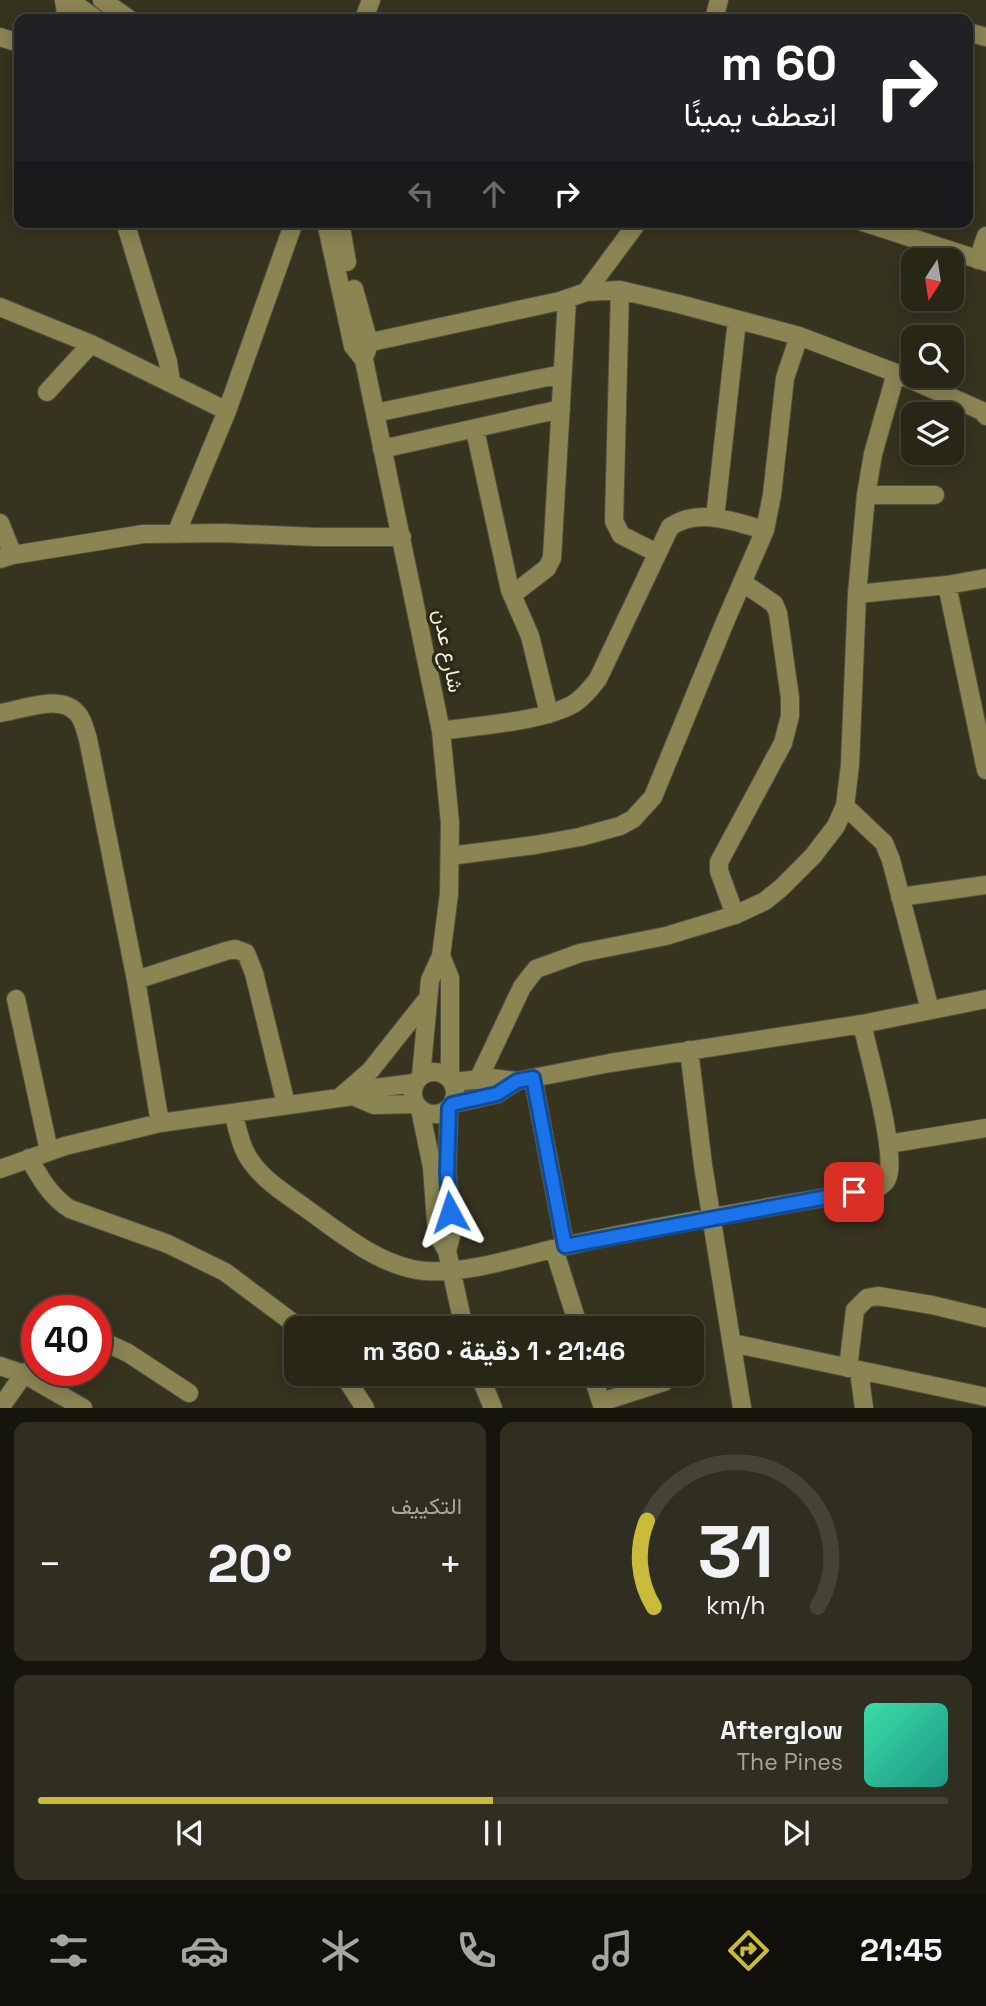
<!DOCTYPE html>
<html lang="ar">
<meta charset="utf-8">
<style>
:root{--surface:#282617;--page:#302e20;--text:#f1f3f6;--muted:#a5a5a1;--line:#444336;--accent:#caba3a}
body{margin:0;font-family:"Space Grotesk",Vazirmatn,sans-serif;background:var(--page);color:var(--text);direction:rtl;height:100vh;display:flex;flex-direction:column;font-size:26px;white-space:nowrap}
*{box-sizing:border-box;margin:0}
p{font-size:23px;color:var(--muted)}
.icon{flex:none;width:38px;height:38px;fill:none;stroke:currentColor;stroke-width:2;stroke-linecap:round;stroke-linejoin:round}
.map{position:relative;height:1408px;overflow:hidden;direction:ltr}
.details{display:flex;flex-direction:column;gap:14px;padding:14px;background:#16150d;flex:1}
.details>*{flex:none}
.top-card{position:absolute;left:14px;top:14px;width:959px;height:214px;border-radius:14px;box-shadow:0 4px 18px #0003,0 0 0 2px var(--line);direction:rtl;background:#202124;color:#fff;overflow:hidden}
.needle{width:46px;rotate:192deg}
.fabs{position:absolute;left:901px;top:248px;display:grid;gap:14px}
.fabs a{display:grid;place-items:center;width:63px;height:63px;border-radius:14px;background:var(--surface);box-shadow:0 4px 18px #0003,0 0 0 2px var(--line);font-size:35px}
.speed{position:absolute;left:21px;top:1295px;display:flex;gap:14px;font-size:35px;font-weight:700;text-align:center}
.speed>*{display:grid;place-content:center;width:91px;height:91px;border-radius:50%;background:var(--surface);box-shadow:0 4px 18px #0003,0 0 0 2px var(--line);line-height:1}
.speed .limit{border:10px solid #d22;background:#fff;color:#111}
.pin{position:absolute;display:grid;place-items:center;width:60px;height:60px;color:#fff;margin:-30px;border-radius:14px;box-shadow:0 4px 10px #0006}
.me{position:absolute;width:77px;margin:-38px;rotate:355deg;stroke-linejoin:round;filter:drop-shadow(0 0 5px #0008)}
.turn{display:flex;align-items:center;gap:24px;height:147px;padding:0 21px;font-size:32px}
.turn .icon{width:91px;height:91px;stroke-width:2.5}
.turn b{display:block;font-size:49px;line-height:60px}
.lanes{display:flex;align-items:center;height:66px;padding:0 21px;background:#0003;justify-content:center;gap:35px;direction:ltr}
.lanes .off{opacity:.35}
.big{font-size:52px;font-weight:700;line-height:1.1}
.details .widget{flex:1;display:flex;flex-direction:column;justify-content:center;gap:10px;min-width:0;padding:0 24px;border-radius:14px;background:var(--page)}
.details .dial{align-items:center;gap:0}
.dial svg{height:182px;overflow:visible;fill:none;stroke:var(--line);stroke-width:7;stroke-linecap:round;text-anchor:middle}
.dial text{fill:var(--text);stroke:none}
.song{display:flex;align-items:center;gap:21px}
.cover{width:84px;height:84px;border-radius:10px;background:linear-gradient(135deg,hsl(160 70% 55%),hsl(170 70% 35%))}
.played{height:7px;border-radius:4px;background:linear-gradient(90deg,var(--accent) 50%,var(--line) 50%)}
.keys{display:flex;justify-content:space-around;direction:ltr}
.heat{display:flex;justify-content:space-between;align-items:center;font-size:38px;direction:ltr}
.details .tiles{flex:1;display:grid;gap:14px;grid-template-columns:1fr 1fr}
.widget:last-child{grid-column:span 2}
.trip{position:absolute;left:284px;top:1316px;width:420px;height:70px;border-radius:14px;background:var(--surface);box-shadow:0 4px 18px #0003,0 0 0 2px var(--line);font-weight:700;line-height:70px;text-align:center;direction:rtl}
.tab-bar{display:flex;height:112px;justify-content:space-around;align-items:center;background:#100f09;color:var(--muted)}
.tab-bar .icon{width:49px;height:49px}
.tab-bar .selected{color:var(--accent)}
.tab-bar b{font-size:32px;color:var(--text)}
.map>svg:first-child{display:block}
</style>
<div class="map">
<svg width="986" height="1408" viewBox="0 0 986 1408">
<rect width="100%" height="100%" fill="#36331f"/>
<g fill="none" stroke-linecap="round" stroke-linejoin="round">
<defs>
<path id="minor" d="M64,0l3,19
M69,0l27,19
M102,0l27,19
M364,19l7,-19
M714,19l5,-19
M968,32l18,5
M0,37l19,6
M125,222l43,140 3,20
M326,222l27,124 11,14 77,371 9,92 -1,71 -8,62 -11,24 -9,96
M340,222l7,40
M863,222l123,40
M978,260l8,-24
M354,289l15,54 -3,10
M620,290l-6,231 7,14 36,18
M586,292l52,-70
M0,307l91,37 136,67
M353,346l207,-45 26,-9 34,-2 59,14 120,32 97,37 86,38 4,5
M47,392l44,-48
M375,413l187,-39
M475,430l35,160 20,46 19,78
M382,449l179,-40
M866,495h69
M715,518l22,-198
M0,523l13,32
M176,534l51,-123 67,-189
M0,559l13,-4 130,-21 80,-1 93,4h86
M947,585l39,185
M857,594l90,-9 39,-7
M512,595l35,-27 5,-10 15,-259
M0,713c22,-3 60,-20 77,0 7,7 8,18 11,26l48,241 24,143
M441,731c38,-6 102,-9 134,-28 10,-7 16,-15 23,-24l72,-152c29,-20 64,-5 95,3
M845,806l39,37 7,17 39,150
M450,856l85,-11 45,-8 40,-11 13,-7 20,-22 72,-175 40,-92 7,-35 13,-117 14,-42
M900,897l86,-12
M735,915l-16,-44v-9l64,-119 7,-27v-18l-12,-85 -4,-9 -32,-22
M441,956l9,22v101
M136,980l90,-29 9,-2 11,4 8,20 32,131
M16,999l33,152
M689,1050l14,115 39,243
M413 1093a21 21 0 1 1 42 0a21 21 0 1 1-42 0Z
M533,1078l32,168
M478,1080l44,-93 14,-18 44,-16 86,-17 69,-21 30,-14 16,-13 32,-32 23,-30 9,-20 5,-41 7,-171 9,-99 7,-41 23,-81
M453,1082l38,-4 26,3 93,-18 252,-39 124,-25
M353,1096l21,9 42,-1
M340,1097l30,-26 58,-73
M452,1104l45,-10 20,-13
M449,1108l-2,64 5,60 -5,19 17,77
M420,1109l12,58 5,67 10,17
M233,1113c5,17 8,36 19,50 13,18 34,31 52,44 35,25 76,60 121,64 44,3 96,-15 140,-25 104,-23 209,-39 313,-58 5,-4 9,-6 10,-12 8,-26 -19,-121 -26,-152
M888,1144l98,-16
M29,1158c11,20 22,39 41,51l98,35 57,28 75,56
M0,1169l65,-23 95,-23 193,-27 22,-8 40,-5
M554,1249l25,79
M96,1338l32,15 61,40
M732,1343l254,54
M0,1366l24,8 59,34
M848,1368l7,-58 12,-12 11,-2 54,9 54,13
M859,1371l5,37
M343,1374l22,34
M479,1374l14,34
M592,1374l11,34
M601,1402l63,-20
M0,1408l24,-34 13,-9"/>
</defs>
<!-- minor casing -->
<use href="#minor" stroke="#54513e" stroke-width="20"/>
<!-- minor -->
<use href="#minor" stroke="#8b8554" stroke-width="18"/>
</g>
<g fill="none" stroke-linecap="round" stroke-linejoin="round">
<defs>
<path id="route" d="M450,1212l-3,-40 2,-64 3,-4 45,-10 20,-13 16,-3 32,168 289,-54"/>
</defs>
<!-- route casing -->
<use href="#route" stroke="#114b97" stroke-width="18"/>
<!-- route -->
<use href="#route" stroke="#1a73e8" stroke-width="12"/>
</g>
<g text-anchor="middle" stroke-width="7" stroke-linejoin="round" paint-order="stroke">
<!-- street labels -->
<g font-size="21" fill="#f0efe2" stroke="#2c2915">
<text transform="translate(448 651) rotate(79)" y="7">شارع عدن</text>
</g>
</g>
</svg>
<div class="fabs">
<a><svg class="needle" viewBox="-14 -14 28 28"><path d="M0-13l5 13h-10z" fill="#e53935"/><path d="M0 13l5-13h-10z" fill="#a5a5a1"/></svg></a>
<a><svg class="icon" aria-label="search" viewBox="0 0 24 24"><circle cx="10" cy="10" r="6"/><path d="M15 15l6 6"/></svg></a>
<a><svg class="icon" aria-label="layers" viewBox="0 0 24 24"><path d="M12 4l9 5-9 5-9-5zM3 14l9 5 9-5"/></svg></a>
</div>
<div class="speed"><div class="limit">40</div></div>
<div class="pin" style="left:854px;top:1192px;background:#d93025"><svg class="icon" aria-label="arrive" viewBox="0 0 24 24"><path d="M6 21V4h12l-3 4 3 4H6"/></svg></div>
<svg class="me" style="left:450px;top:1212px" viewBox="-20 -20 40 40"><path d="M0-17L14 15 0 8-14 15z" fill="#1a73e8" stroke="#fff" stroke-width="4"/></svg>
<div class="trip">21:46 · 1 دقيقة · 360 m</div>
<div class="top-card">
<div class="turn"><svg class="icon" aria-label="right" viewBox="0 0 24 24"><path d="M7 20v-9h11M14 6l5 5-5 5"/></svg><div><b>60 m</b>انعطف يمينًا</div></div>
<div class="lanes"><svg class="icon off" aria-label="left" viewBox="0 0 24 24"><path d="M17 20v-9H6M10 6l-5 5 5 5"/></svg><svg class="icon off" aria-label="ahead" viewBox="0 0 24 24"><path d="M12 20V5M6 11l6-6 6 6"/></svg><svg class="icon" aria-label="right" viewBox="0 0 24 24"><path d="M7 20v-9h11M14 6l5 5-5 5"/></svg></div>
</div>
</div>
<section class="details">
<div class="tiles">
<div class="widget dial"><svg viewBox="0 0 100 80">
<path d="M14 69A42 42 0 1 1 86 69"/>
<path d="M14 69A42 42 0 0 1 11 31" stroke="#caba3a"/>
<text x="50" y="56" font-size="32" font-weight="700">31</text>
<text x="50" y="72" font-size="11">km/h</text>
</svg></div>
<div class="widget"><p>التكييف</p>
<div class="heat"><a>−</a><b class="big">20°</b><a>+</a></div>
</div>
<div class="widget">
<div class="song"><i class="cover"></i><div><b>Afterglow</b><p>The Pines</p></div></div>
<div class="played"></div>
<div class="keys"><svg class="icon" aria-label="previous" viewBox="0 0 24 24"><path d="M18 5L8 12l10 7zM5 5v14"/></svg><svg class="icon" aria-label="pause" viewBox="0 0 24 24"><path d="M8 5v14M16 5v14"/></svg><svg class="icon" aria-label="next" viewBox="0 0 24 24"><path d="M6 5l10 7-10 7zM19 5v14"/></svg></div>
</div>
</div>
</section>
<nav class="tab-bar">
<b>21:45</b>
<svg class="icon selected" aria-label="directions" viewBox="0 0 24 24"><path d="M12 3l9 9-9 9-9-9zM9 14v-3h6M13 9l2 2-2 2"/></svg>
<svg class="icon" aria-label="music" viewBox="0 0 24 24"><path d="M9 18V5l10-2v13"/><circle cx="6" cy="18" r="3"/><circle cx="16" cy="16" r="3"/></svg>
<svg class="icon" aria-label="phone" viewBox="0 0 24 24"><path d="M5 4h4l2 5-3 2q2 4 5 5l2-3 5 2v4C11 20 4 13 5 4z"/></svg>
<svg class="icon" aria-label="climate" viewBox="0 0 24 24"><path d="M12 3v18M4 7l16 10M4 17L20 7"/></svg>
<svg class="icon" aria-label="car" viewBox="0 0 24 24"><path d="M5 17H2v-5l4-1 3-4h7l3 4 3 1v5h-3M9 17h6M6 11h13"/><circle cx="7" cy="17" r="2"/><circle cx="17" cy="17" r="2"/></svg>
<svg class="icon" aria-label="filters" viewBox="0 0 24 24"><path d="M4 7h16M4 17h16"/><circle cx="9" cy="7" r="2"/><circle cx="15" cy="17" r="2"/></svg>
</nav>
